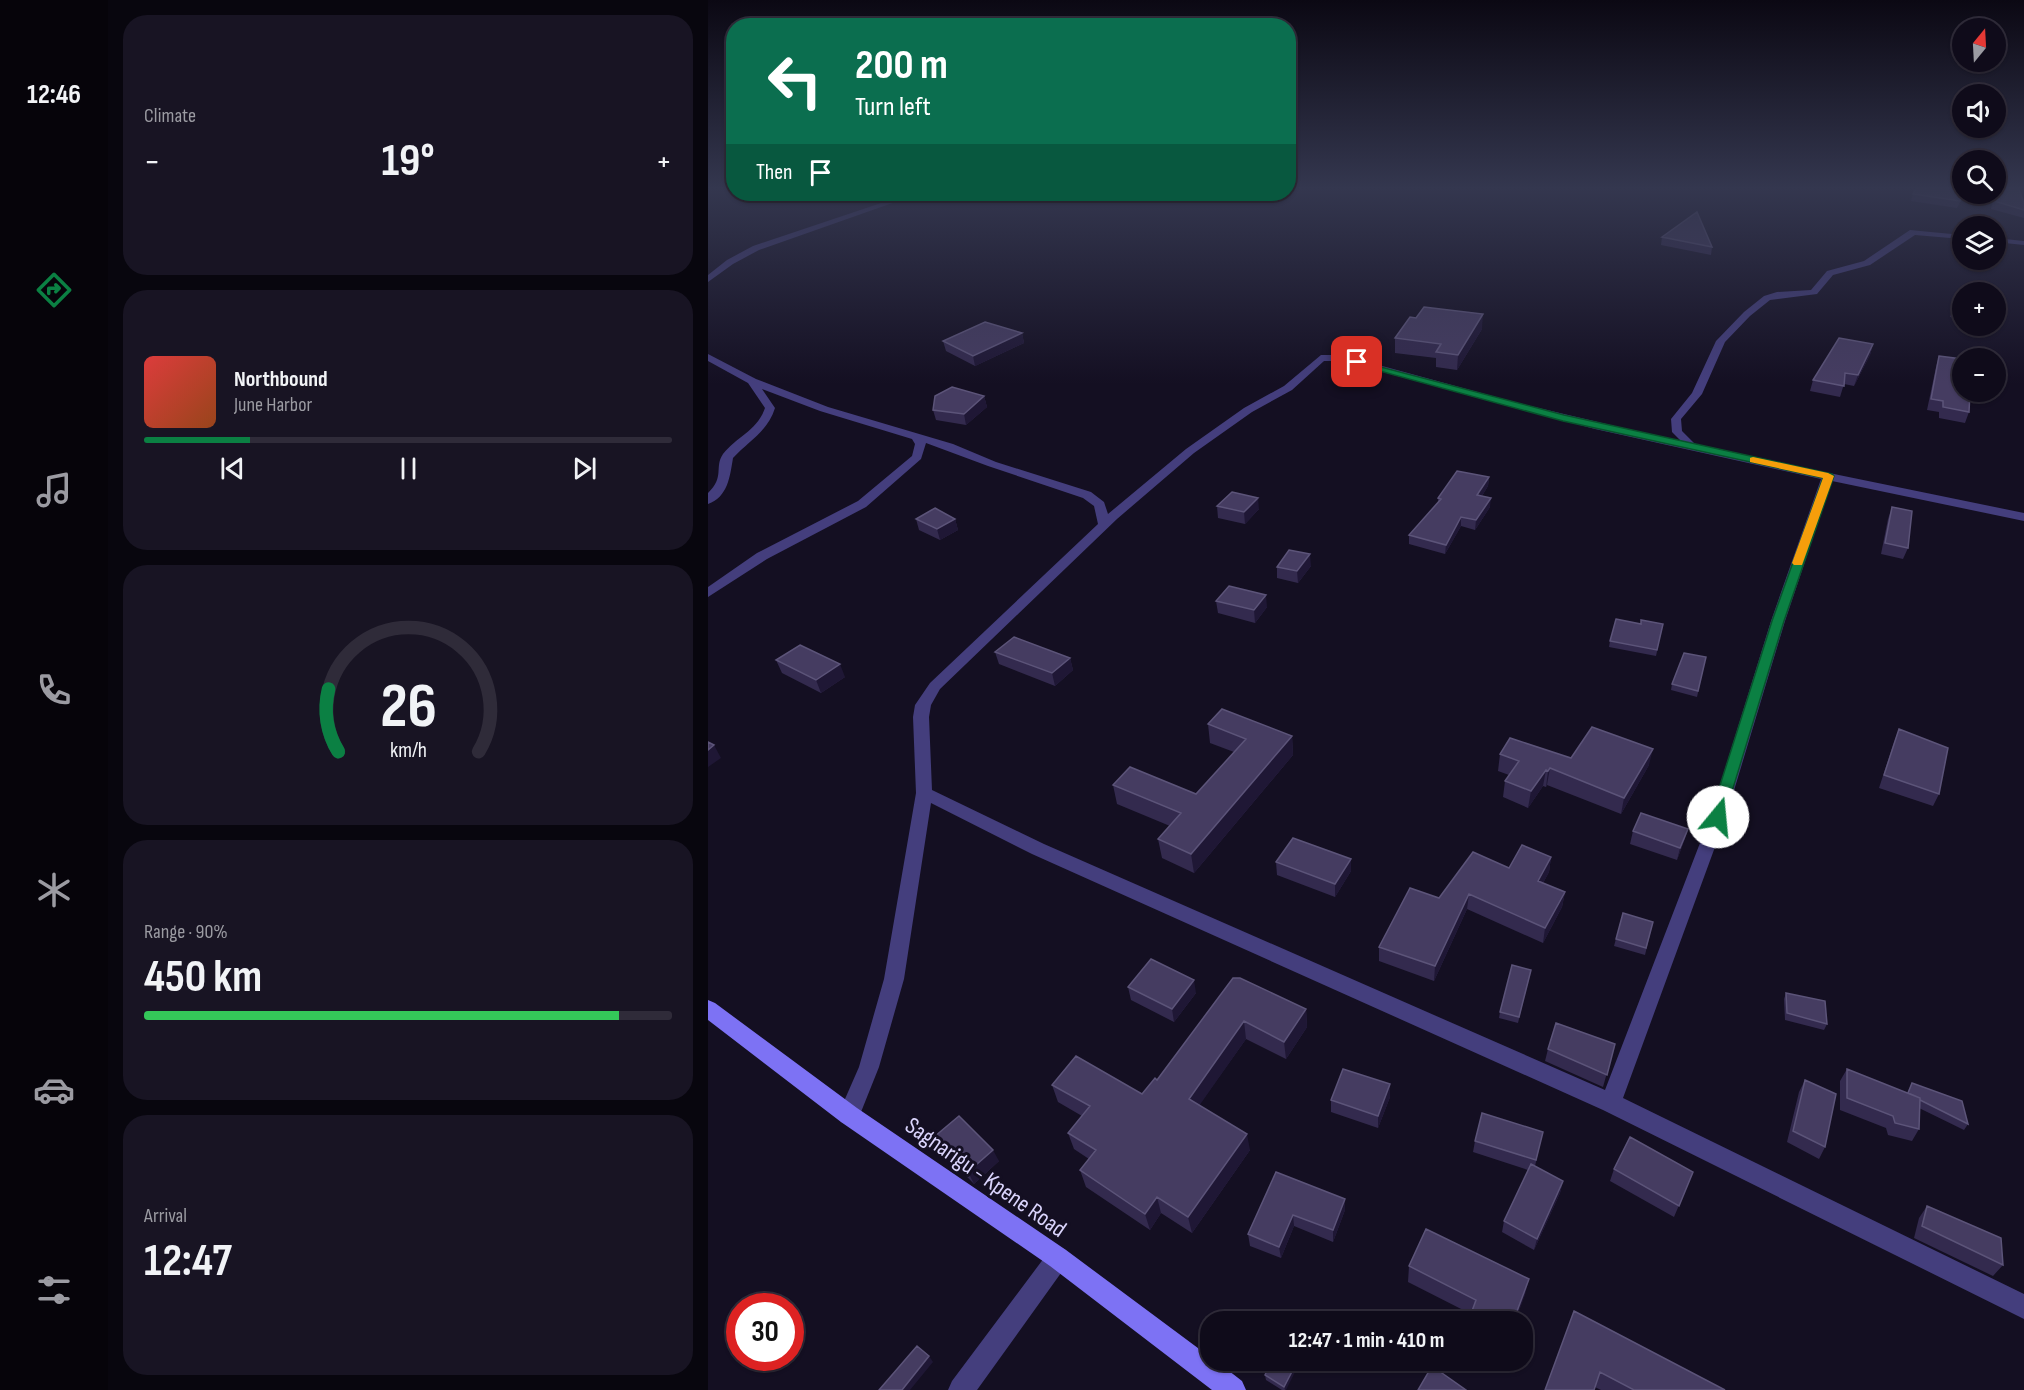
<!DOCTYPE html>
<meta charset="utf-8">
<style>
:root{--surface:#0f0b1a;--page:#181423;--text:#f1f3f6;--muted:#9b9ba2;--line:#2f2b39;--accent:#0b8043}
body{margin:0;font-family:"Sofia Sans Condensed",sans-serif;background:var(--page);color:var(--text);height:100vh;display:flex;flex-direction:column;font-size:22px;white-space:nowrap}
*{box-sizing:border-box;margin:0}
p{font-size:20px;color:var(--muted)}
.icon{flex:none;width:33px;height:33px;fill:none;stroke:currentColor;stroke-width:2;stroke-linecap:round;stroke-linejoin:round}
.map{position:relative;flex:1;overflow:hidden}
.details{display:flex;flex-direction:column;gap:15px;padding:15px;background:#08060e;width:600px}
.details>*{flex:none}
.guide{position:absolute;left:18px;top:18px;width:570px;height:183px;border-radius:24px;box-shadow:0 2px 4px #0004,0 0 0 2px var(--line);background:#0b6e4f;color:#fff;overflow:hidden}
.needle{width:39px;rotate:18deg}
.tools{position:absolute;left:1244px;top:18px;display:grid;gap:12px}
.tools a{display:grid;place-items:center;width:54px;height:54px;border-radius:50%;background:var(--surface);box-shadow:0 2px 4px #0004,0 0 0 2px var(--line);font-size:30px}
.speed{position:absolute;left:18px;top:1293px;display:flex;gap:12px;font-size:30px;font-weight:700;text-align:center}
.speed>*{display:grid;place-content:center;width:78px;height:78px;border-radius:50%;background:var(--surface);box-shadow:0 2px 4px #0004,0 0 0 2px var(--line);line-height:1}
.speed .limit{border:9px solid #d22;background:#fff;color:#111}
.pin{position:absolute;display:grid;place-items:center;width:51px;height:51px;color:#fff;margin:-26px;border-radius:12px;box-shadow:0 3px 9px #0006}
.me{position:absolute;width:66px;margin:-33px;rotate:17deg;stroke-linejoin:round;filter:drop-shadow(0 0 4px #0008)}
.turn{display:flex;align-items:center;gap:21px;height:126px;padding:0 30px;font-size:27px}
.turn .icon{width:78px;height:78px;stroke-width:2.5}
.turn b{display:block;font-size:42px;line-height:51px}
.then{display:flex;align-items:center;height:57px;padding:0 30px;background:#0003;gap:12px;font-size:22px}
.big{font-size:45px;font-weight:700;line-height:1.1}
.details .widget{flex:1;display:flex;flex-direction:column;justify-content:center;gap:9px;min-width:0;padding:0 21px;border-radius:24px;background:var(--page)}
.details .dial{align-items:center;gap:0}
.dial svg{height:156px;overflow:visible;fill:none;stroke:var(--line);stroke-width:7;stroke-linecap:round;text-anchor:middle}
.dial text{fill:var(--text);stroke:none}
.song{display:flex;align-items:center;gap:18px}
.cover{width:72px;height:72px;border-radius:9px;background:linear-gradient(135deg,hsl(0 70% 55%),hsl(20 70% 35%))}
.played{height:6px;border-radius:3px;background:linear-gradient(90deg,var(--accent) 20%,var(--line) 20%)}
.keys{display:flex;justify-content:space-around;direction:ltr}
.heat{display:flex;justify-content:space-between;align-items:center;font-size:33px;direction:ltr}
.charge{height:9px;border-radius:4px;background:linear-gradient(90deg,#34c759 90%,var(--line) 0)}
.trip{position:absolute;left:492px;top:1311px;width:333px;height:60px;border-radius:24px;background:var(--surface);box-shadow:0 2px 4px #0004,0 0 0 2px var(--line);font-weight:700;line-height:60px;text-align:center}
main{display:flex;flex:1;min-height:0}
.tab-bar{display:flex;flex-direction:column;width:108px;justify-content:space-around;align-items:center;background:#06040a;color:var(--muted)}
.tab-bar .icon{width:42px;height:42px}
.tab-bar .selected{color:var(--accent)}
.tab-bar b{font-size:27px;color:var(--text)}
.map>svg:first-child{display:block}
</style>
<main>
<nav class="tab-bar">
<b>12:46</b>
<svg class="icon selected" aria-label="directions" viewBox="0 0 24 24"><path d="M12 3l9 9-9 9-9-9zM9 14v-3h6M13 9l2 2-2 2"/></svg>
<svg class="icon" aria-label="music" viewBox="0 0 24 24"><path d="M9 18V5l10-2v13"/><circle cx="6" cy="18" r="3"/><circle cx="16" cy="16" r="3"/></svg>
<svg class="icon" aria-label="phone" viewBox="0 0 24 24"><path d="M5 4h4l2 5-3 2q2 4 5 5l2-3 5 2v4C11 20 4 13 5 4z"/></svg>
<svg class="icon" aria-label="climate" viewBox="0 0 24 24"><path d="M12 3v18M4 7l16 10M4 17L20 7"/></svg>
<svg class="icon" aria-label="car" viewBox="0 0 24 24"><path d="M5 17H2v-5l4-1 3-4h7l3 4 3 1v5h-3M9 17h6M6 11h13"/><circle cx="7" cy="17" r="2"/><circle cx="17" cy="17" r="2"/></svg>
<svg class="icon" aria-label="filters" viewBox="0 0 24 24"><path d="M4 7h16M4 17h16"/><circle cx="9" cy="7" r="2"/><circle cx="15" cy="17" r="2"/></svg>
</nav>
<section class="details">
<div class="widget"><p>Climate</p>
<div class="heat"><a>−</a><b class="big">19°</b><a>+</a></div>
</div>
<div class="widget">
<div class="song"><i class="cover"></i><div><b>Northbound</b><p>June Harbor</p></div></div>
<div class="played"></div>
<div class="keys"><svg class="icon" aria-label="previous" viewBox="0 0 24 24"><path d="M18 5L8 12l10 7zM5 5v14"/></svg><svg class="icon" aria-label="pause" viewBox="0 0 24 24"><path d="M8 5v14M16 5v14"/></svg><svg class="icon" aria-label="next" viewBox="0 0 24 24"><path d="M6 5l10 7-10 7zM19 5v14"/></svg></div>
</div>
<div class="widget dial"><svg viewBox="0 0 100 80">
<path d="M14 69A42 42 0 1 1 86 69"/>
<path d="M14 69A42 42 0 0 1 9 37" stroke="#0b8043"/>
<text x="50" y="56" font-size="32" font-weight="700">26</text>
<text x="50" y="72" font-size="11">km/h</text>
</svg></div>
<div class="widget"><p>Range · 90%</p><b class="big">450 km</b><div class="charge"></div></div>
<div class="widget"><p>Arrival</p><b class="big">12:47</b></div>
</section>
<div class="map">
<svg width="1316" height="1390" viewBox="0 0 1316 1390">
<rect width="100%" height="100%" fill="#140f22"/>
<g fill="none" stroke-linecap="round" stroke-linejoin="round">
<!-- street -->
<path fill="#443e7d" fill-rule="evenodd" d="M200,194h10l-159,56 -26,14 -25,18v-7l19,-15 26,-14z
M1202,230l52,5v4l-47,-4 -45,30 -37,10 -16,19 -47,6 -20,16 -25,26 -23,52 -21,25 1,12 15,15 327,67v8l-192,-40 -47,140 -59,196 -103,281 401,196v25l-421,-209 -571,-256 -101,-51 -27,176 -25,88 -22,55 -8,3 -8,-3 -3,-7 21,-48 25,-88 32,-186 -3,-76 2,-12 15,-22 168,-159 -4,-18 -11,-8 -95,-32 -62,-23 -5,16 -55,48 -99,52 -59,38v-10l49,-34 101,-52 54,-45 3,-12 -3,-5 -92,-28 -58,-22 13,19c-7,23 -26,33 -42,50 -3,18 -5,39 -25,46v-11c17,-16 6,-26 15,-39 14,-18 34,-23 42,-46l-17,-25 -40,-22v-7l48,25 72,28 125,37 43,18 95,30 13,10 4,12 78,-65 58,-41 40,-22 37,-31h21l172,47 168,40 -10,-10 -1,-13 21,-26 24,-52 28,-29 20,-16 13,-4 34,-2 16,-19 37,-10zM616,361h18l253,68 226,50 -50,142 -61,196 -105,273 -561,-246 -112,-54 -3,-73 2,-12 9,-16 177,-170 77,-66 58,-41 40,-22z
M1287,238l29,3v4l-29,-3z
M350,1246l8,4 4,8 -4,8 -89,124h-29l4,-9 98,-131z"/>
<!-- secondary -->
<path fill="#7d72f4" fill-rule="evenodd" d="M0,1000l7,3 142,105 209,142 144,107v3h5l27,21 4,9h-34l-162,-124 -209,-144 -133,-102z"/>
</g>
<!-- wall -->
<path fill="#332a4e" d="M1288,189h23l5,14v15l-33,-9z
M1205,194h51l-7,14 -46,-7z
M954,237l50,10 -1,8 -50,-10z
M1254,301v18l-12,-2 4,-10z
M774,329l-25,41 -21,-3v-9l-41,-5v-15z
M314,333l2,10 -49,23 -29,-15 -3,-10z
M1165,344l-3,11 -16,31 -10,-2 -4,13 -30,-6 3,-11z
M1231,356l30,56 -4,11 -26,-5v-6l-12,-2 9,-43z
M276,396l3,11 -21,18 -30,-5 -3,-10z
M781,477l-1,9 -6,10 8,11 -15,23 -14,-4 -16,28 -36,-10v-9l29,-32v-5z
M509,506l42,3 -14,15 -27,-6z
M1184,507l16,41 -5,11 -22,-5 7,-35z
M208,519h39l3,11 -18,10 -21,-10z
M603,566l-13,17 -21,-5v-11z
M508,601l51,6 -12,16 -37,-10z
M933,624h22l-7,32 -47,-9 1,-6z
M287,652l75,6 3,12 -18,16 -56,-22z
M998,657l-9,40 -26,-7 1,-6z
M68,660l69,17 -24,16 -39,-20z
M500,724l84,12 1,19 -99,118 -32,-15 -4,-19 12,-13 -53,-22 -4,-19 83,9 38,-42 -24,-9z
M1191,729l40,65 -6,12 -54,-18 15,-46z
M792,754l71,4 78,7 -28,49 -74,-29 -1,2 -3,-1 -15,22 -25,-11 2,-16 4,-6 -11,-4z
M980,829l-4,12 -7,19 -47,-16 3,-13z
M843,857l-2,15 -6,11 22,9 -3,15 -19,36 -76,-34 -33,72 -55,-20v-14l60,-49 70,-30z
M568,862l75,9 -16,26 -58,-22z
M915,913l30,9 -8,33 -31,-9z
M823,970l-13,53 -19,-5 1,-6z
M525,978l73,31 1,18 -21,32 -40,-20 -47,66 51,45 -58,83 -31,-20 -11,17 -64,-43 -6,-17 9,-11 -15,-10 -6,-16 14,-17 -24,-14 -6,-17 90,9 15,-14z
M420,987l68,6 -22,29 -43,-22z
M1078,993l41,31 -3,6 -39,-10 -1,-21z
M907,1044l-12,43 -58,-26 3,-12z
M1139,1069l60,24 5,-10 56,41 -4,6 -45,-22v21l-7,12 -24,-6 -2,-7 -46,-18v-29z
M1097,1080l20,67 -6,12 -32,-17 12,-50z
M682,1097l-12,31 -47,-16v-12z
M835,1132l-8,34 28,15 -3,12 -26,57 -32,-18 2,-11 24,-51 -55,-18 2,-11z
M226,1137l65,24 -25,23 -34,-35z
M906,1169l79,3 -19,45 -64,-36z
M568,1172l69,27v11l-12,32 -39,-16 -13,32 -31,-12 -2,-12z
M1219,1206l76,59 -10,11 -79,-38 5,-20z
M701,1266l116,29 -54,19 -63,-32z
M866,1311l151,79h-124l-6,-3z
M564,1360l14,30h-4l-16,-10 -1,-5z
M766,1360h27l-4,13z"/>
<!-- shaded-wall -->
<path fill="#1f1735" d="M775,314l-1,15 -25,41 1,-15z
M314,333l2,10 -49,23 -2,-10z
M1165,344l-3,11 -16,31 4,-11z
M276,396l3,11 -21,18 -2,-11z
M781,477l-1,9 -11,18v-9z
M550,498l1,11 -14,15 -1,-12z
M783,498l-1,9 -15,23 1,-10z
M753,517v9l-16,28 1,-9z
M247,519l3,11 -18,10 -3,-11z
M602,554l1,12 -13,17 -1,-12z
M558,595l1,12 -12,16 -1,-13z
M362,658l3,12 -18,16 -3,-13z
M132,664l5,13 -24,16 -5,-13z
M584,736l1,19 -99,118 -3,-19z
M6,745l7,13 -13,9v-17z
M945,749l-4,16 -28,49 3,-16z
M842,768l-3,17 -1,2 2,-16z
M838,770l-3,16 -15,22 3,-17z
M980,829l-4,12 -7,19 3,-12z
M843,857l-2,15 -13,24 2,-15z
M643,859v12l-16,26v-13z
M857,892l-3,15 -19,36 2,-15z
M761,894l-2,15 -33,72 1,-15z
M486,980l2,13 -22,29 -2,-13z
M598,1009l1,18 -21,32 -2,-17z
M536,1021l2,18 -54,77 -3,-17z
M682,1084v13l-12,31v-12z
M539,1134l3,16 -58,83 -4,-16z
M285,1150l6,11 -25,23 -6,-12z
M855,1181l-3,12 -26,57 3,-11z
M449,1197l4,16 -11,17 -5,-16z
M637,1199v11l-12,32v-12z
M585,1215l1,11 -13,32 -2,-11z
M821,1279l-4,16 -10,27h-2z
M221,1356l4,6 -23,28h-8z
M590,1360h3l-15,30h-1l-1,-3z"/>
<!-- building -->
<path fill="#453c61" stroke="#5c5479" stroke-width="1.5" d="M1208,189h46v5h1l-3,7 -47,-7z
M1289,189h22l5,14v7l-30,-9z
M989,212l15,35 -50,-10z
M1254,301v8l-8,-2z
M716,307l59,7 -25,41 -22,-3 5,-8 -46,-6 15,-21 6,1z
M277,322l37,11 -49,23 -30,-15z
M1131,338l34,6 -15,31 -13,-2 -1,13 -31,-6z
M1231,356l23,3v33h8l-1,20 -26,-5v-6l-12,-2z
M244,387l32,9 -20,18 -31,-4 2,-14z
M749,471l32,6 -12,18 14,3 -15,22 -15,-3 -15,28 -37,-10 32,-36 -3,-1z
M524,492l26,6 -14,14 -27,-6z
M1184,507l20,4 -4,37 -23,-5z
M227,508l20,11 -18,10 -21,-10z
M581,550l21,4 -13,17 -20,-4z
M521,586l37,9 -12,15 -38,-9z
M908,619l25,5v-4l22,4 -6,26 -47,-9z
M306,637l56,21 -18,15 -57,-21z
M92,645l40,19 -24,16 -40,-20z
M976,653l22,4 -8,34 -26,-7z
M514,709l70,27 -101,118 -33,-15 23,-26 -68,-28 17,-18 66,27 50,-55 -38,-15z
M884,727l61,22 -29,49 -74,-30 -2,3 -2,-1 -15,21 -26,-10 14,-20 -19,-7 10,-16 61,20z
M1191,729l49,19 -9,46 -55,-19z
M0,742l6,3 -6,5z
M933,813l47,16 -8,19 -47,-17z
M585,838l58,21 -16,25 -59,-22z
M814,845l29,12 -13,24 27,11 -20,36 -76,-34 -34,72 -56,-19 31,-59 29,10 34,-46 36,16z
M915,913l30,9 -7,26 -30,-9z
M443,959l43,21 -22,29 -44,-22z
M804,965l19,5 -12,47 -19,-5z
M525,978h7l66,31 -22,33 -40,-21 -55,78 58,35 -59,83 -31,-20 -12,17 -65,-44 16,-20 -28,-17 22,-27 -38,-21 24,-29 66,38 13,-16 2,2z
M1078,993l39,8 2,23 -40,-11z
M848,1023l59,21 -8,31 -59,-26z
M635,1069l47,15 -12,32 -47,-16z
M1139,1069l73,29 -1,31 -24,-6 -2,-7 -46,-18z
M1097,1080l31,14 -11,53 -32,-16z
M1204,1083l50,18 6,23 -48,-24v-2l-12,-5z
M774,1113l61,19 -7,28 -61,-19z
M251,1116l34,34 -25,22 -34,-35z
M922,1137l63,35 -14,34 -65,-37z
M823,1164l32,17 -26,58 -33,-18z
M568,1172l69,27 -12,31 -40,-15 -14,32 -31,-13z
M1219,1206l74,32 2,27 -81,-39z
M718,1229l103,50 -16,43h-45l8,-22 -67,-34z
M866,1311l151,79h-91l-34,-18 -6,18h-49z
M209,1346l12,10 -27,34h-23z
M564,1360h26l-14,27 -19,-12z
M724,1366l34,24h-48z"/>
<!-- sky -->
<linearGradient id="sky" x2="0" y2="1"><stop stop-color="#0b0813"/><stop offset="0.49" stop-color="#34374f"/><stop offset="1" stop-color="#34374f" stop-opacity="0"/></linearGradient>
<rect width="1316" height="384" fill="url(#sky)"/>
<!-- route -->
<path fill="#0b8043" stroke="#07532c" stroke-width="1.5" d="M646,360l210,55 268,59 2,2 -50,145 -61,200h-10l-3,-4 62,-196 51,-143 -260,-57 -209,-57z"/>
<!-- slow -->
<path fill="#f59e0b" d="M1045,457l75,16 6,3 -32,89h-8l-2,-2 31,-85 -73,-16v-4z"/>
<g text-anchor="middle" stroke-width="6" stroke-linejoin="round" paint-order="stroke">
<!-- near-street labels -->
<g font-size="24" fill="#dad4fc" stroke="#140f22">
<text transform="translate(278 1177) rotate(35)" y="8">Sagnarigu - Kpene Road</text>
</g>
</g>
</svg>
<div class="tools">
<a><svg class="needle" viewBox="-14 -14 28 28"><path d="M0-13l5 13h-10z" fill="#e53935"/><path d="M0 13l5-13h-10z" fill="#9b9ba2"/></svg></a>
<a><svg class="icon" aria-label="sound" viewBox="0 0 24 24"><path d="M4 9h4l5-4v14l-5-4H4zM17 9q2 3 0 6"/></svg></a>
<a><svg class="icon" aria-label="search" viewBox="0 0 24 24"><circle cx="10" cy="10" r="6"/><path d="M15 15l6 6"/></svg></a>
<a><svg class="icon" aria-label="layers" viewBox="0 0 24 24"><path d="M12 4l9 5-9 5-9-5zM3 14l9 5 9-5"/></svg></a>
<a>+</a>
<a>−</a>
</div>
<div class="speed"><div class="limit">30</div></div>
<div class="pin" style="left:649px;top:362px;background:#d93025"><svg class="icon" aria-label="arrive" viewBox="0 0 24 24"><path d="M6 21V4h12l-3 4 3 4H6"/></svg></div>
<svg class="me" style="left:1010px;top:817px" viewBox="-20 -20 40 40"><circle r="19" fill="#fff"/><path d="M0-13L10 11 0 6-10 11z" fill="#0b8043"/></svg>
<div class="trip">12:47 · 1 min · 410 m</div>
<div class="guide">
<div class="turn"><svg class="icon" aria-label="left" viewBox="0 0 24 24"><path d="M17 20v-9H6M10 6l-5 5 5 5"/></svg><div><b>200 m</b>Turn left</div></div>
<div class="then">Then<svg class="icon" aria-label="arrive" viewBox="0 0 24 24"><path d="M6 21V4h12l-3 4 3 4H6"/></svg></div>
</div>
</div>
</main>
